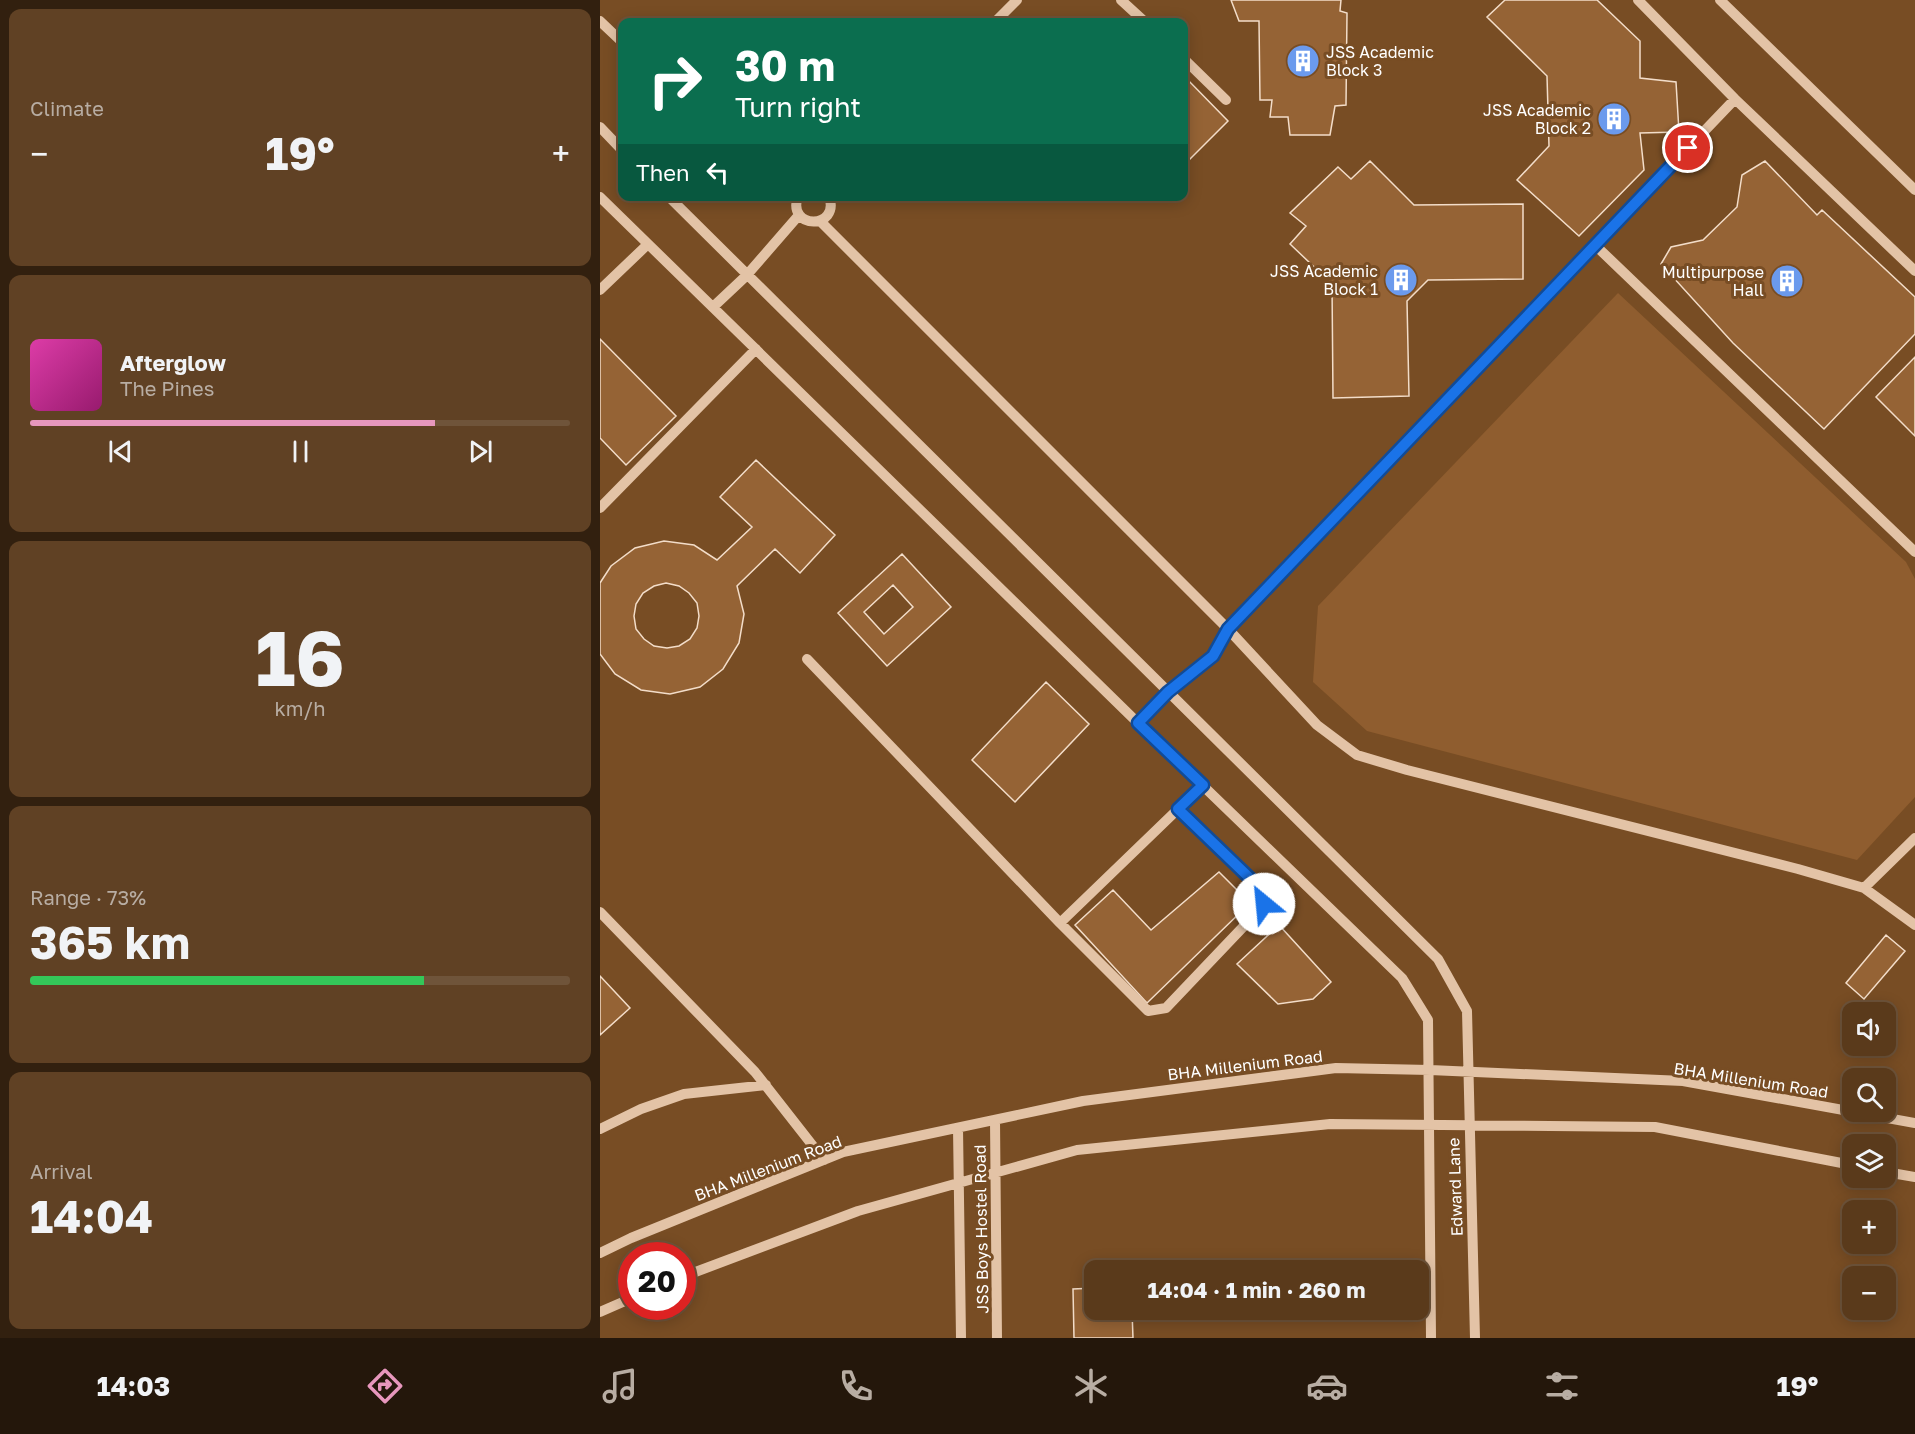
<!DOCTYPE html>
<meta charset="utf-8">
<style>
:root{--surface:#5a3a1b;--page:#604124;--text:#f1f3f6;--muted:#b8ada3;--line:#6f543a;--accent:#e797bd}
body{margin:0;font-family:"Golos Text",sans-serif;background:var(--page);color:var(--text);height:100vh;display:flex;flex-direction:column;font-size:22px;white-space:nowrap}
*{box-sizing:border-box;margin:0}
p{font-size:20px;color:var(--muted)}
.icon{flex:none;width:33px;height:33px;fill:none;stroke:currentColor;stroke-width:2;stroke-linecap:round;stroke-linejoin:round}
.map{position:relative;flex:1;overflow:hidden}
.drawer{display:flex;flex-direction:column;gap:9px;padding:9px;background:#32200f;width:600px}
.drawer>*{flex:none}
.guide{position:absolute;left:18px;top:18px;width:570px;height:183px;border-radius:12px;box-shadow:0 3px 15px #0003,0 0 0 2px var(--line);background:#0b6e4f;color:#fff;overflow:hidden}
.buttons{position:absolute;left:1242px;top:1002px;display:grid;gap:12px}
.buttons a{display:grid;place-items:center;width:54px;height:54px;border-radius:12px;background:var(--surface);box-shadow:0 3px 15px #0003,0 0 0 2px var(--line);font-size:30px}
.speed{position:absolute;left:18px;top:1242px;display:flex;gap:12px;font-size:30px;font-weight:700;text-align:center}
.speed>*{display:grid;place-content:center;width:78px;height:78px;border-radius:50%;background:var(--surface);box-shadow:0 3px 15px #0003,0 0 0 2px var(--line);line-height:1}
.speed .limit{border:9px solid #d22;background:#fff;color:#111}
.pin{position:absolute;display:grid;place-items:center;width:51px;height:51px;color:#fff;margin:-26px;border:3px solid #fff;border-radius:50%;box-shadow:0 2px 6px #0007}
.me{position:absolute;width:66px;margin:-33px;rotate:332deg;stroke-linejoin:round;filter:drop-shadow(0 0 4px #0008)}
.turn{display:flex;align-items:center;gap:21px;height:126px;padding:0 18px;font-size:27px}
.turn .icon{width:78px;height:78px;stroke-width:2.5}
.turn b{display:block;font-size:42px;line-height:51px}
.then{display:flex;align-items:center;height:57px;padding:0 18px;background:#0003;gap:12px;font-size:22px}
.big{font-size:45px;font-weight:700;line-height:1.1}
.drawer .tile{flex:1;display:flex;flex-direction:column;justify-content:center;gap:9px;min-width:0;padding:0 21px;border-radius:12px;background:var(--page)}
.drawer .dial{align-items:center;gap:0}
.dial b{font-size:78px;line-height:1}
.song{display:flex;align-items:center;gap:18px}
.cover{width:72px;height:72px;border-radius:9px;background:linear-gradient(135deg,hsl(320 70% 55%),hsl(320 70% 35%))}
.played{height:6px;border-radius:3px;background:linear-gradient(90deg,var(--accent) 75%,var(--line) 75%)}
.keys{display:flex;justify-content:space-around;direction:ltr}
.heat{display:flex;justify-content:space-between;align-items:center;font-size:33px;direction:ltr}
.charge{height:9px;border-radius:4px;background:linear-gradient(90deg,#34c759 73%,var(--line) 0)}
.trip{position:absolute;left:484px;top:1260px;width:345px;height:60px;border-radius:12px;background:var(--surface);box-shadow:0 3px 15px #0003,0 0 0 2px var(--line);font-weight:700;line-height:60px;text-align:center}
.dock{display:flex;height:96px;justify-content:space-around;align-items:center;background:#24170b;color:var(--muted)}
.dock .icon{width:42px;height:42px}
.dock .current{color:var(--accent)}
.dock b{font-size:27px;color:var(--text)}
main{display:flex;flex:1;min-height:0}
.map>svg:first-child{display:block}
</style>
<main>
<section class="drawer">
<div class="tile"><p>Climate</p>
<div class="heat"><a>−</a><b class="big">19°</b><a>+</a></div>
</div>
<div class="tile">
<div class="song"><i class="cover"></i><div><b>Afterglow</b><p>The Pines</p></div></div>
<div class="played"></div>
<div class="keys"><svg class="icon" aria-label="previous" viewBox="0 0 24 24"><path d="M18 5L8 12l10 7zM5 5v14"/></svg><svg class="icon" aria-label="pause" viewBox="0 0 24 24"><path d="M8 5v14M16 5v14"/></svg><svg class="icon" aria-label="next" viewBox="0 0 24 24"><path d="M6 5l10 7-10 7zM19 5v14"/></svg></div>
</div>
<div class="tile dial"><b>16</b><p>km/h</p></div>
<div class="tile"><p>Range · 73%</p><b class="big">365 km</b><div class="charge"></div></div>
<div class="tile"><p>Arrival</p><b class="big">14:04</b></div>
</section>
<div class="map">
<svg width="1315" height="1338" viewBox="0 0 1315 1338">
<rect width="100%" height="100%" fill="#784d24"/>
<!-- green -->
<path fill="#8f5d2f" d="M1018,293l288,269 9,17v218l-58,63 -490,-129 -54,-49 5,-76z"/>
<!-- building -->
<path fill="#956335" stroke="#f3ddc9" stroke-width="1.5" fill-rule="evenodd" d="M631,0h110l-1,11 7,2 -1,92 -11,1 -5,29h-40l-2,-18h-18l2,-17h-12l-1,-79h-20z
M905,0h92l43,41v37l36,4 3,50 -39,1 4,37 -65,66 -62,-56 32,-34 -2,-70 -60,-59z
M584,76l44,45 -44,44z
M770,161l44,44 109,-1v75l-95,1 -21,21 2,95 -76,2 -1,-114 -42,-40 16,-18 -16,-13 48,-46 13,12z
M1165,161l52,54 5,-5 93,87v37l-91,95 -91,-86 -72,-79 10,-17 32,-7 34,-33 5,-32z
M0,339l76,77 -50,49 -26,-27z
M1315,357v79l-39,-39z
M156,460l79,75 -35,38 -25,-24 -38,37 7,28 -5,29 -16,26 -23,18 -30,7 -29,-4 -26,-16 -15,-20v-71l11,-17 24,-18 29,-7 30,4 23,15 35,-33 -32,-30zM66,583l13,3 10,7 8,10 2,13 -2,12 -7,11 -11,7 -12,2 -13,-2 -10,-7 -8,-10 -2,-13 2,-12 7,-11 11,-7z
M302,554l49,53 -64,59 -49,-53zM293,585l20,22 -29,27 -20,-22z
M446,682l43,42 -74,78 -43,-42z
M619,872l31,31 -103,100 -72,-78 38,-35 38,40z
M679,925l52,57 -18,17 -35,5 -41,-40z
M1286,935l19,16 -41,48 -18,-16z
M0,976l30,32 -30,27z
M495,1288v22h37l1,28h-59l-1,-49z"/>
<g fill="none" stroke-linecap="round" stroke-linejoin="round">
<!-- minor -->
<path stroke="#e3c3a6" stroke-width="10" d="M521,0l24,22
M1038,0l97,99 180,172
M1120,0l195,190
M0,21l22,21
M395,22l22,-22
M584,59l42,41
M0,127l22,23
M68,196l770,763 29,52 8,327
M198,196c-12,34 43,34 31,0
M0,197l538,526 264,255 26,42 3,318
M220,221l408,408 89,96 40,30 50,15 391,99 66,19 51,37
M995,245l320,307
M0,290l48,-46
M113,307l33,-31 53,-61
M0,508l156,-159
M207,659l253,264 143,-138
M538,723l30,-31 45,-37 15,-26 507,-530
M1264,888l51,-50
M0,912l155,160 69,88
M460,923l88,88 18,-3 98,-103 -6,-19 -80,-77
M395,1120l2,218
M358,1128l3,210
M0,1129l41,-20 43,-15 82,-9
M1286,1172l29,5
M0,1253l31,-15 212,-86 240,-51 253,-33 94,2 253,11 232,42
M82,1277l176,-66 219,-61 253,-26 325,3 197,38
M0,1312l32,-14"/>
</g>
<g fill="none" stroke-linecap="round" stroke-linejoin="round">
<defs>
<path id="route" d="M664,904l-6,-18 -80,-77 25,-24 -65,-62 30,-31 45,-36 15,-27 460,-481"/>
</defs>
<!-- route casing -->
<use href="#route" stroke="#114b97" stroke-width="15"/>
<!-- route -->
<use href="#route" stroke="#1a73e8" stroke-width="10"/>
</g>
<!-- icons -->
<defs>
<symbol id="building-disc" viewBox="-11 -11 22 22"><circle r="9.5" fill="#6b9aed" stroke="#784d24"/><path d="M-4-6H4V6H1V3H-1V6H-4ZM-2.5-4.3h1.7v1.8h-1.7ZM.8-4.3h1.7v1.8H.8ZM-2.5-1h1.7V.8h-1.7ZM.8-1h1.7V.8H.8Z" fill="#fff"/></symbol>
</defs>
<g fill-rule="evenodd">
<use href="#building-disc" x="684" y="42" width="38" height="38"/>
<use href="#building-disc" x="995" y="100" width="38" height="38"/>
<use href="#building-disc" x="782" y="261" width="38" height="38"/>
<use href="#building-disc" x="1168" y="262" width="38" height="38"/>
</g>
<g text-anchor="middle" stroke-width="6" stroke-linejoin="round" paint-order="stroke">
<!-- poi labels -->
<g font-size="16" fill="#fff" stroke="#784d24" text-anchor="end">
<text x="726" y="58" text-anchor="start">JSS Academic<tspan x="726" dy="18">Block 3</tspan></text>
<text x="991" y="116">JSS Academic<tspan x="991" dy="18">Block 2</tspan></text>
<text x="778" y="277">JSS Academic<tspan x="778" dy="18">Block 1</tspan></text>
<text x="1164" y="278">Multipurpose<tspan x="1164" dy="18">Hall</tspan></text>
</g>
<!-- street labels -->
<g font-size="16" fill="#fff" stroke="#784d24">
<text transform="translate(645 1065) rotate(-7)" y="6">BHA Millenium Road</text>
<text transform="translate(1151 1080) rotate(9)" y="6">BHA Millenium Road</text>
<text transform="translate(168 1168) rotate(-21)" y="6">BHA Millenium Road</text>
<text transform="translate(855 1187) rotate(-92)" y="6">Edward Lane</text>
<text transform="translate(381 1229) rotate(-91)" y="6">JSS Boys Hostel Road</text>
</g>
</g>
</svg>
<div class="buttons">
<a><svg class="icon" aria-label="sound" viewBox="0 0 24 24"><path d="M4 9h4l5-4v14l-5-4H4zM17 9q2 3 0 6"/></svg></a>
<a><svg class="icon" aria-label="search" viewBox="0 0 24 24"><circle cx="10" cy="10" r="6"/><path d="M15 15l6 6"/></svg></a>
<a><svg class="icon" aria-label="layers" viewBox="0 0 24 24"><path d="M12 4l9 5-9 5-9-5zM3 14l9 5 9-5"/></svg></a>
<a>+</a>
<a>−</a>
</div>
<div class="speed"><div class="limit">20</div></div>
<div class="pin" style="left:1088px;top:148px;background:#d93025"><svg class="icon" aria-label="arrive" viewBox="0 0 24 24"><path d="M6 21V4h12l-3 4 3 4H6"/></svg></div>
<svg class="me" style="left:664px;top:904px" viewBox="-20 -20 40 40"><circle r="19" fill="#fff"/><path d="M0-13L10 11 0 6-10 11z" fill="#1a73e8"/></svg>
<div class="trip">14:04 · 1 min · 260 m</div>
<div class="guide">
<div class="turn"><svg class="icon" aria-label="right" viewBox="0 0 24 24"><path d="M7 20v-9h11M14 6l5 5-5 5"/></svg><div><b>30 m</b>Turn right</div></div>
<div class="then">Then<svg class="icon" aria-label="left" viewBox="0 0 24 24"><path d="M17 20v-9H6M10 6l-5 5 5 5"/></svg></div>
</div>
</div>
</main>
<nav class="dock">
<b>14:03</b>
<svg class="icon current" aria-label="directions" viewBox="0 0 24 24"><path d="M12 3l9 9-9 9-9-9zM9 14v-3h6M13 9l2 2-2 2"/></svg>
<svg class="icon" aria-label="music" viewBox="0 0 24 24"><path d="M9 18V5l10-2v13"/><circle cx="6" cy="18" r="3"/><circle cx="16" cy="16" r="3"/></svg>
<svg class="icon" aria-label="phone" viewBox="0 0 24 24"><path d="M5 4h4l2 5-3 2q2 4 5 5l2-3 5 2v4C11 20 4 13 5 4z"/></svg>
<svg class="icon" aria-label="climate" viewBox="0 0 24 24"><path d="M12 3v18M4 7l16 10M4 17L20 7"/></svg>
<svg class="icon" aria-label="car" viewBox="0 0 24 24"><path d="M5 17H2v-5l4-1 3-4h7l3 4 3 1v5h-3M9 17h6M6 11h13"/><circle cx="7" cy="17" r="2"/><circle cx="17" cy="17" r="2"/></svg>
<svg class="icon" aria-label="filters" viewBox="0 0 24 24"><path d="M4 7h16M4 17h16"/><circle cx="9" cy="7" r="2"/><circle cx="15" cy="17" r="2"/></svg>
<b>19°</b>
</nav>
